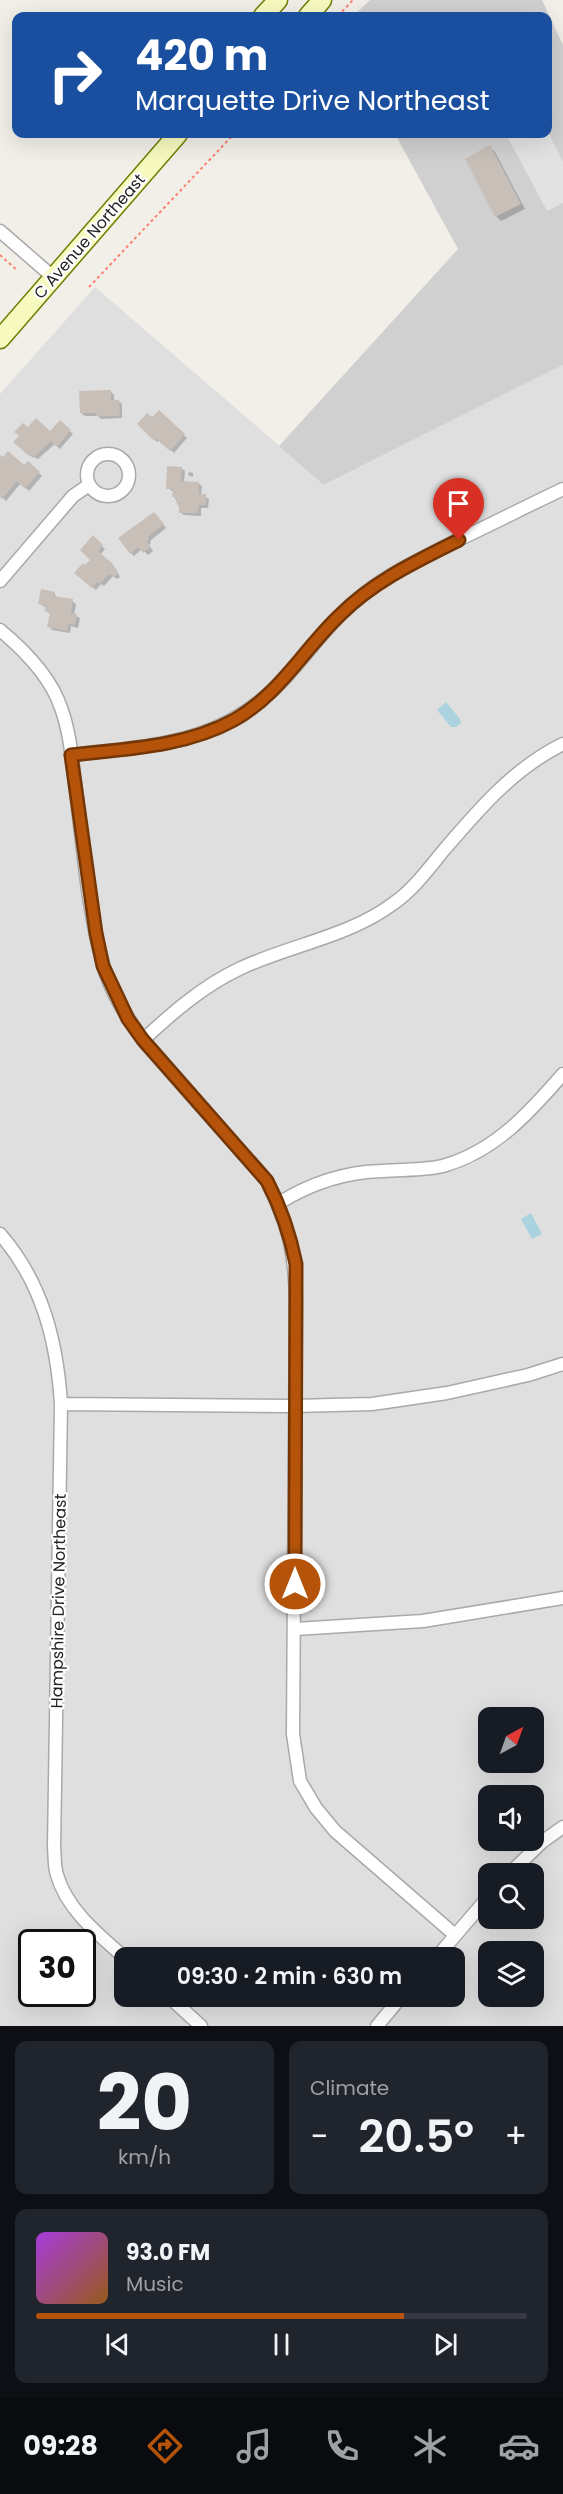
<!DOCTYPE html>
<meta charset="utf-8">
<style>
:root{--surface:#171b24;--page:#20242c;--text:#f1f3f6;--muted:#9ea1a6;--line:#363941;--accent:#b45309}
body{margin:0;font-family:Poppins,sans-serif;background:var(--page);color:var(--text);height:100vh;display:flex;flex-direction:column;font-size:22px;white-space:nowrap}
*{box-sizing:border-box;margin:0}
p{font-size:20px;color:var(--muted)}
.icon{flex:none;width:33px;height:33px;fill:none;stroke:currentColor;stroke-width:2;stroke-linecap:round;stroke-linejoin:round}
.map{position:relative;height:2026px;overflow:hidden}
.sheet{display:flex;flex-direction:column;gap:15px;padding:15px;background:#0d0f14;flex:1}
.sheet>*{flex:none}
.top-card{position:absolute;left:12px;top:12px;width:540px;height:126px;border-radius:12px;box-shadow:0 6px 24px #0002;background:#1a4fa0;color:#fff;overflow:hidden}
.needle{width:39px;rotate:41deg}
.controls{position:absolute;left:478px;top:1707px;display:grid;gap:12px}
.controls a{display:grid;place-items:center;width:66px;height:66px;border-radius:12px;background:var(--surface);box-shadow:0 6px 24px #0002;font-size:30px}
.speed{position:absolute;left:18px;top:1929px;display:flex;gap:12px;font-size:30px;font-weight:700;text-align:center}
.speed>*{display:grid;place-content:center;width:78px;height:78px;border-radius:50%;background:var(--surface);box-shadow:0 6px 24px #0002;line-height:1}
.speed .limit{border:3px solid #111;border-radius:9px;background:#fff;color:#111}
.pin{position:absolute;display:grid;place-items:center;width:51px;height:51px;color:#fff;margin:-62px -26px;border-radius:50% 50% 50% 0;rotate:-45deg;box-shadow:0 0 6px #0007}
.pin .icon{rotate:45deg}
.me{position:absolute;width:66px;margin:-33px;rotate:0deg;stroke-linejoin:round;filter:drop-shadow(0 0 4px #0008)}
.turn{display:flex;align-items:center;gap:21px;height:126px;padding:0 24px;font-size:27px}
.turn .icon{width:78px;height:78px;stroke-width:2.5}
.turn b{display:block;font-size:42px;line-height:51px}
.big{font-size:45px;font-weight:600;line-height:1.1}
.sheet .card{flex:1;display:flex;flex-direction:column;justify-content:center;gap:9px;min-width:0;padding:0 21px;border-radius:12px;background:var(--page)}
.sheet .dial{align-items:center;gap:0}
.dial b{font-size:78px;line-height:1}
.song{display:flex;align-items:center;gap:18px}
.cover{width:72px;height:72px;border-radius:9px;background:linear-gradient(135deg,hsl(280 70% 55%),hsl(30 70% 35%))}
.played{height:6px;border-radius:3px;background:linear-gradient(90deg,var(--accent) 75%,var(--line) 75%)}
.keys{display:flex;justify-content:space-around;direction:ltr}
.heat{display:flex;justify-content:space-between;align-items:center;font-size:33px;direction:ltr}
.sheet .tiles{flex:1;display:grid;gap:15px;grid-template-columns:1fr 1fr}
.card:last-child{grid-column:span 2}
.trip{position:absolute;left:114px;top:1947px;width:351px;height:60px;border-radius:12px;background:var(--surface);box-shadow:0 6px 24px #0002;font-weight:600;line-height:60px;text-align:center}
.tabs{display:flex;height:96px;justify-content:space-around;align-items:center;background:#090b0e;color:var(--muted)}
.tabs .icon{width:42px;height:42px}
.tabs .selected{color:var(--accent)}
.tabs b{font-size:27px;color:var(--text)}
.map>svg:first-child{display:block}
</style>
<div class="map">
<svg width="563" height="2026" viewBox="0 0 563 2026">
<rect width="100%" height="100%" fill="#f2efe9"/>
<!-- residential -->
<path fill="#e0dfdf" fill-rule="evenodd" d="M95,287l230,198 238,-120v1661h-563v-1632zM489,1718h45v44h-45zM489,1796h45v44h-45zM489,1874h45v44h-45zM32,1942h50v52h-50zM489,1952h45v44h-45zM124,1958h330v38h-330z"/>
<!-- religious -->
<path fill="#d0d0d0" d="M370,0h172l21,45v320l-239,120 -45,-39 179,-197 -63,-115h153v-118h-195z"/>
<!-- parking -->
<path fill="#e2e2e2" d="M548,132l15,30v41l-16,8 -41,-77z"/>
<!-- water -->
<path fill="#aad3df" d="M446,702l14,17 1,4 -5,4h-5l-14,-17z
M531,1213l11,21 -10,5 -11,-20z"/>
<!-- shadow -->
<path fill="#0003" d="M490,147l5,5 30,57 -24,12 -5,-5z
M111,392l3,3v6h5l3,3v14l-21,1 -3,-3h-13l-4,-3z
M159,412l28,26 -13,15 -15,-13 -2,2 -18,-18 13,-5z
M60,422l13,12 -13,15 -5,-5 -17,15 -4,-2 -1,1 -18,-16 13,-13 22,4z
M0,457l24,10 4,-4 14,13 -13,15 -8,-8 -15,18 -6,-6z
M181,468l4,3 -1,11 14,1 4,3 -1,9 8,4 -1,9h-7v8l-18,-1 -9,-19v-4l-6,-4z
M189,472l4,1v4l-5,-2z
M154,514l12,14 -16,13 1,2 -2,2 4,6 -5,4 -6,-6 -8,7 -3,-3z
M93,537l12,12 -5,6 16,14 4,8 -3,2 -4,-3 -9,10 -3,-2 -5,6 -20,-17 16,-13z
M54,593l3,5 15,3 4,3 -2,11 6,3 -2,10 -7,-2 -1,7 -18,-3 -3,-4 2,-12 -5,-3 1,-3 -7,-4z"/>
<!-- building -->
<path fill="#c7bfb8" d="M490,145l31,59 -26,13 -30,-58z
M111,390v10h8l1,16h-23l-1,-3h-16l-1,-22z
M159,410l26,24 -15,17 -15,-13 -2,2 -16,-16 10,-11 5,4z
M36,418l14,13 10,-11 11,10 -14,17 -6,-6 -17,16 -4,-2 -1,1 -16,-14 6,-6 -5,-4 9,-9 5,4z
M8,451l16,14 4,-4 12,11 -15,17 -8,-8 -15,18 -2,-2v-42l3,2z
M167,466l15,1 -1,14 18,1v12h7v11h-7l-1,8h-19v-10h-3v-6h-4l1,-8h-7z
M154,512l10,12 -16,13 1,2 -2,2 4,6 -8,6 -5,-6 -8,7 -12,-16z
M93,535l10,10 -5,6 15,13 5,10 -5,3 -4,-3 -9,10 -3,-2 -5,6 -18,-15 9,-10 2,2 5,-5 -10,-10z
M41,589l14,3 -1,4 19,3 -2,14 6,1 -2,11 -6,-1 -2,7 -20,-4 3,-15 -6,-1 2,-5 -8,-2z"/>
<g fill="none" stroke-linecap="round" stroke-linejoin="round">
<defs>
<path id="street" d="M0,231l53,46
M87 475a21 21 0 1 1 42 0a21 21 0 1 1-42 0Z
M0,581l73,-85 16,-11
M0,630c24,20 51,47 61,78 9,24 11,51 14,76 8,58 12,124 28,180 7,28 24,53 40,76l124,141c21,41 28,73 29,119l-3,434 7,47 16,27 19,23 120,104
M71,755c84,-10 151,-10 213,-76 27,-29 49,-62 81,-86 28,-22 60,-36 91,-52 36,-17 71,-35 107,-52
M143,1040c29,-27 60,-54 96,-71 50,-24 110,-32 155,-66 20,-14 35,-35 50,-53 35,-41 70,-82 119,-106
M279,1203c32,-20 65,-31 103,-32 20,-2 44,0 64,-6 50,-15 84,-53 117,-91
M0,1234c42,48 57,107 61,170l-7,443c1,9 0,19 3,28 10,35 42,60 68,83
M61,1404l233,2 78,-2 75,-11 81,-18 35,-11
M295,1629l128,-8 140,-23
M509,1874l33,-32 21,-15
M436,1958l53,-62
M168,1996l33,30
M377,2026l25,-30"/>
<path id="secondary" d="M263,16l15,-16
M308,16l14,-16
M0,339l178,-205"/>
</defs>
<!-- street casing -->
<use href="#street" stroke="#a9a9a9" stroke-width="15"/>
<!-- secondary casing -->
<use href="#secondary" stroke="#707d05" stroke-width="21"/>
<!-- path -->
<path stroke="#fa8072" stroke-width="2" stroke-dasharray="3 3" stroke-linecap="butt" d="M338,16l15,-16
M0,255l18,16
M89,287l145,-153"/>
<!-- street -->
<use href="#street" stroke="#fff" stroke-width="12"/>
<!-- secondary -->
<use href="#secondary" stroke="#f7fabf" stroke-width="18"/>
</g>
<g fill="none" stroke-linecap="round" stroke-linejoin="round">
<defs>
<path id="route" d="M295,1584l1,-320c-6,-30 -15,-56 -29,-83l-124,-141 -15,-21 -25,-53 -7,-33 -25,-178c55,-6 114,-8 163,-35 45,-25 70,-71 106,-105 34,-34 77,-54 119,-75"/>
</defs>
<!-- route casing -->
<use href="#route" stroke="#753606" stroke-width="15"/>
<!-- route -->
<use href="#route" stroke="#b45309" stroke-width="10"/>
</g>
<g text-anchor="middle" stroke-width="4.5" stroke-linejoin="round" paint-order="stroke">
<!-- street labels -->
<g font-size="16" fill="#222" stroke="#fff">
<text transform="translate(89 236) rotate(-49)" y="6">C Avenue Northeast</text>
<text transform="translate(58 1601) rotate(-89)" y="6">Hampshire Drive Northeast</text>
</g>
</g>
</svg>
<div class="controls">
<a><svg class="needle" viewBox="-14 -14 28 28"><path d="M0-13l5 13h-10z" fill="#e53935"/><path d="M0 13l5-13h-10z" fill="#9ea1a6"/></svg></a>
<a><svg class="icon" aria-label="sound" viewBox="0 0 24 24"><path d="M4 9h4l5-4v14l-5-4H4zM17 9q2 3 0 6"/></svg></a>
<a><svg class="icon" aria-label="search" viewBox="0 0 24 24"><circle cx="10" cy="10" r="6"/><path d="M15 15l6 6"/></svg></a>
<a><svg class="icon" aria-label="layers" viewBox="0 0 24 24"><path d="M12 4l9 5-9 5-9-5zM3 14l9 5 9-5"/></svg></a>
</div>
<div class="speed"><div class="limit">30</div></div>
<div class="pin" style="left:459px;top:540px;background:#d93025"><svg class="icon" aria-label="arrive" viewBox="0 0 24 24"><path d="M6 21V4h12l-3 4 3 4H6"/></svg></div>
<svg class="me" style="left:295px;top:1584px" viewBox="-20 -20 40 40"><circle r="17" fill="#b45309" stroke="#fff" stroke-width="3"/><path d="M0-11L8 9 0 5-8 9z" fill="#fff"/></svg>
<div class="trip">09:30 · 2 min · 630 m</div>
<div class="top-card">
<div class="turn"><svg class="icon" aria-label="right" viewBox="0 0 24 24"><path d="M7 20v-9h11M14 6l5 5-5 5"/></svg><div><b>420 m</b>Marquette Drive Northeast</div></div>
</div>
</div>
<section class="sheet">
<div class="tiles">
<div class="card dial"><b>20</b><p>km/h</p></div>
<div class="card"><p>Climate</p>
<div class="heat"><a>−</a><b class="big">20.5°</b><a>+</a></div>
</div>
<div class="card">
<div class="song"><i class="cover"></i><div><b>93.0 FM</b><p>Music</p></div></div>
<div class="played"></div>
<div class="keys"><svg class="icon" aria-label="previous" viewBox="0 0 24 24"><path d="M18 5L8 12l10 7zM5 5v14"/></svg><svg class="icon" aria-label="pause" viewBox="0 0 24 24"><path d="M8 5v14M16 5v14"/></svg><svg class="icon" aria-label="next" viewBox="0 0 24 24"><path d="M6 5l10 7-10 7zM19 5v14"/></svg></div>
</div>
</div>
</section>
<nav class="tabs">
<b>09:28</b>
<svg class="icon selected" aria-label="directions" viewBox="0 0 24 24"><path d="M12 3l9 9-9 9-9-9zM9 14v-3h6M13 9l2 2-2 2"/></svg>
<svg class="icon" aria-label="music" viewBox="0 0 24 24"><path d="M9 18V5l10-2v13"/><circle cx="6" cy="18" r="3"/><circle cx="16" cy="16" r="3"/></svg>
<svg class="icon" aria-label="phone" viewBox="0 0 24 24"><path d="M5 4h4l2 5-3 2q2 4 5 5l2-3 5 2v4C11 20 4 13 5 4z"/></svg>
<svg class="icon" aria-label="climate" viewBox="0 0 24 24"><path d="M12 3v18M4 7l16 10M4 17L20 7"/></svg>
<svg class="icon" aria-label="car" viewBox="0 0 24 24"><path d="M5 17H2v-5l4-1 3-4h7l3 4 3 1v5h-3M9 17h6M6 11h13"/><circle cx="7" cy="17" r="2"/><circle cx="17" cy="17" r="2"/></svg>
</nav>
